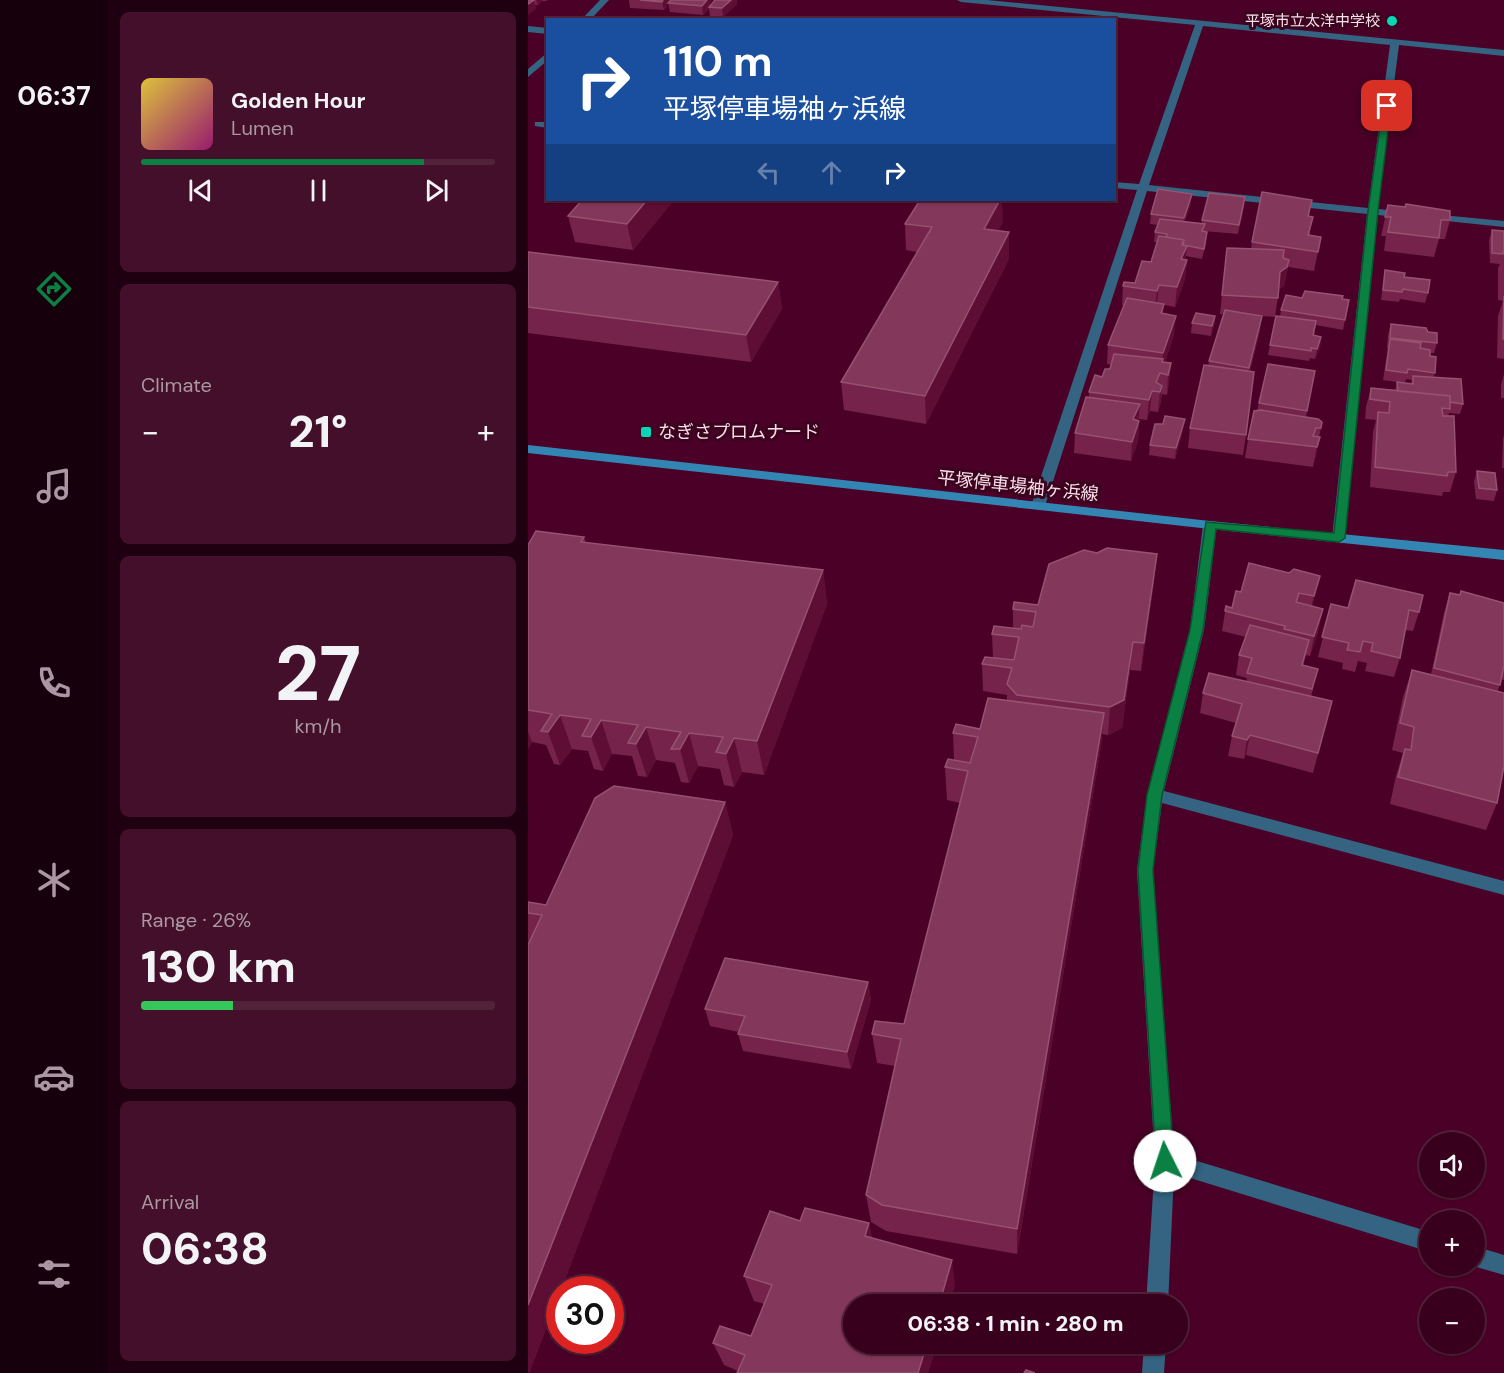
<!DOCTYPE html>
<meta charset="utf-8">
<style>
:root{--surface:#38001d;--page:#430f2a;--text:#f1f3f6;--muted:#ab97a4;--line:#52223b;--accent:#0b8043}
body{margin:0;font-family:"DM Sans","Noto Sans JP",sans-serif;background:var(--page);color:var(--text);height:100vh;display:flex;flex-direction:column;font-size:22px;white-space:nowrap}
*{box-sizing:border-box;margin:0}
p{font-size:20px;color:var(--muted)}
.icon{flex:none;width:33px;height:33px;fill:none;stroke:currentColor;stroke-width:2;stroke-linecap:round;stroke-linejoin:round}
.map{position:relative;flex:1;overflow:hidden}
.drawer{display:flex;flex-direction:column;gap:12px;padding:12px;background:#1f0010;width:420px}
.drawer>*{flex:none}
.top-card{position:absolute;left:18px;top:18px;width:570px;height:183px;border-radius:0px;box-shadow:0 2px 4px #0004,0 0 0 2px var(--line);background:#1a4fa0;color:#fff;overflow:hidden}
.buttons{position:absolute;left:891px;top:1132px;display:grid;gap:12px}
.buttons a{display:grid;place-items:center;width:66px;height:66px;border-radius:50%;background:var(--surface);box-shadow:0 2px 4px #0004,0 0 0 2px var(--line);font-size:30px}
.speed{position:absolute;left:18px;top:1276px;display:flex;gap:12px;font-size:30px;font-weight:700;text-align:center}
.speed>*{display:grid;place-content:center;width:78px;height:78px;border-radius:50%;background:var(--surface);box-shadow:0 2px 4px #0004,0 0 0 2px var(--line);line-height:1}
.speed .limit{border:9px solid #d22;background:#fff;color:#111}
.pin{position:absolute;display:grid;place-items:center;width:51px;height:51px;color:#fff;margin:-26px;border-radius:12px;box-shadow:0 3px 9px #0006}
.me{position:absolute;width:66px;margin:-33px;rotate:356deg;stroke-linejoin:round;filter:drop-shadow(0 0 4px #0008)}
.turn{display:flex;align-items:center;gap:21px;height:126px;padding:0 18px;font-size:27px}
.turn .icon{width:78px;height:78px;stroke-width:2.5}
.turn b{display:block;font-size:42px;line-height:51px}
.lanes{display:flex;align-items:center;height:57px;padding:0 18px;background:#0003;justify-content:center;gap:30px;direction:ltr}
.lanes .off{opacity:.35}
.big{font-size:45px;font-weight:800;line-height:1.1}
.drawer .widget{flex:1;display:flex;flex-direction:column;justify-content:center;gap:9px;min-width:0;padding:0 21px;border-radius:9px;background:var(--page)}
.drawer .dial{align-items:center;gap:0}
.dial b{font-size:78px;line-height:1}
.song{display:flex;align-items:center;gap:18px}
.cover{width:72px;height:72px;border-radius:9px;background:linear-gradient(135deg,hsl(50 70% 55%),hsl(320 70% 35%))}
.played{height:6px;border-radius:3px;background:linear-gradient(90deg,var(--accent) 80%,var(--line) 80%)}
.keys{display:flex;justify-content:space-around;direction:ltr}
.heat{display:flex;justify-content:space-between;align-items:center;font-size:33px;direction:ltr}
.charge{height:9px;border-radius:4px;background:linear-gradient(90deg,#34c759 26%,var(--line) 0)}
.trip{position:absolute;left:315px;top:1294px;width:345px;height:60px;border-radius:30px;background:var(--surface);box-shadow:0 2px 4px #0004,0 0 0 2px var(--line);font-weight:800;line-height:60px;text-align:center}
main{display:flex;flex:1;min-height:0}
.tab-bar{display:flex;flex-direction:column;width:108px;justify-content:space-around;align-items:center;background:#16000c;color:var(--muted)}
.tab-bar .icon{width:42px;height:42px}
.tab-bar .on{color:var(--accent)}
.tab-bar b{font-size:27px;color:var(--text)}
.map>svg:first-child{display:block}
</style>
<main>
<nav class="tab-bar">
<b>06:37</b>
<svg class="icon on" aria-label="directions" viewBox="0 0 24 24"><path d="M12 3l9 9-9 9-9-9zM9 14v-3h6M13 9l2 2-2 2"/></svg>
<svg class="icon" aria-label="music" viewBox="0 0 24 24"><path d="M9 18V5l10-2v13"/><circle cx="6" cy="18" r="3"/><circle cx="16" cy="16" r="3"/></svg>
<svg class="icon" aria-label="phone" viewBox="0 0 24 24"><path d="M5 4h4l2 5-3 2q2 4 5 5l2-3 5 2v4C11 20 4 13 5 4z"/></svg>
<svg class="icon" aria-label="climate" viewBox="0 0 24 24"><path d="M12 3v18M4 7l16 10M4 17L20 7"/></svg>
<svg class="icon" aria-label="car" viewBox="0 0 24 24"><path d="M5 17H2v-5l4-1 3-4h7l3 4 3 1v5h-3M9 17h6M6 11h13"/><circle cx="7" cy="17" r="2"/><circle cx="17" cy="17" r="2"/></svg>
<svg class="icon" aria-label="filters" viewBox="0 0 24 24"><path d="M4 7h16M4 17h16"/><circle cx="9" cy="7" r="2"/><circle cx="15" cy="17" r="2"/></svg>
</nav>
<section class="drawer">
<div class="widget">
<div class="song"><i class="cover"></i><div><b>Golden Hour</b><p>Lumen</p></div></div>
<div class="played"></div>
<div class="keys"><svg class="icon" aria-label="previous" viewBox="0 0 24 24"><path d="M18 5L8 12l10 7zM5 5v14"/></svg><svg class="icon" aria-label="pause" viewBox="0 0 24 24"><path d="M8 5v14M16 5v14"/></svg><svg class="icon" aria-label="next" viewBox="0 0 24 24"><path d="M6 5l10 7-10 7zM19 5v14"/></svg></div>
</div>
<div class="widget"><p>Climate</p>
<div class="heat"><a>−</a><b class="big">21°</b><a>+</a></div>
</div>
<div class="widget dial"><b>27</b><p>km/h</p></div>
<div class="widget"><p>Range · 26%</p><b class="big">130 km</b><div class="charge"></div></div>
<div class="widget"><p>Arrival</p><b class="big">06:38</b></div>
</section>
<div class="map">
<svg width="976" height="1373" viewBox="0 0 976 1373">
<rect width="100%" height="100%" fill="#4b0027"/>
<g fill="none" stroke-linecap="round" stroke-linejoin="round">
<!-- service -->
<path fill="#346481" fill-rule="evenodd" d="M7,122h13v6l-13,-2z"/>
<!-- minor -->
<path fill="#346481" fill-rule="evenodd" d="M429,0h30l517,50v6l-105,-11 -21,164 29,3 5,3 -5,3 -29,-3 -34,326h-10l-2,-3 35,-324 -220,-23 -102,315 -2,3h-10l-2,-3 106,-316 -23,-2v-6l25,2 56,-159 -234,-23zM675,26l187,19 -22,163 -219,-23z
M0,26l20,2v6l-20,-2z
M903,214l73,7v6l-77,-8 -1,-2z
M682,521l7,4 -13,105 -40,161 340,90v14l-342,-92 -9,67 21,284 256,78v20l-256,-79 -6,132h-22l9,-144 -18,-291 10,-75 43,-165 13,-105z
M946,1246l30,9v20l-31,-9z
M616,1344h22l-2,29h-22z"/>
<!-- tertiary -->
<path fill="#346481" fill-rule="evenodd" d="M72,0h9l-19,20h-9z
M20,52v8l-20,17v-8z"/>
<!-- secondary -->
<path fill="#3386b4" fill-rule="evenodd" d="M0,445l682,76 294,29v10l-294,-31 -682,-76z"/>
</g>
<!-- wall -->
<path fill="#75234a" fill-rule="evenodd" d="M0,0h20l-2,1h-4l-4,4h-3l1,4z
M101,0h41l-3,4v3l-3,3 -34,-2z
M143,0h41l-2,3v2l27,-4v3l-14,13 -13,-1 -1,-7 -6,6 -33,-3 -2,-9z
M146,200l-41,50 -58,-8 -7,-26z
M350,200h23l-2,2z
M663,203l-6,19 17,2v-4l42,-13 -6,27 -34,-3 2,11 -4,17 -16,-3 -1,4h2l-2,19 -10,28 -11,-2 -1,8 11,22 -9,27 6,1 -2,19 -2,13 -5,-1 -2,12 -2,6 -8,-1 -3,9 -9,-1v2h1l-1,20 -7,20 -57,-8 1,-20 14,-36v-5l13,-15 8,-8 1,-4 -4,-1 1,-19 16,-39 -2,-1 1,-19 12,-3 16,-21 6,-20h-3l1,-10 3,-7 -8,-1 1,-10z
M860,205l62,15 -5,19h-6l-5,18 -50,-6 2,-15h-5z
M781,216l1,19 11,2 -7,34 -26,-4 -4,19 -5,3 -4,28 -13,-1 -3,19 -9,36 -4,64 -3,20 -55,-7 2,-20 33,-114h-3l7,-66 24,1 1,-7z
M475,221l-5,10 11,1v27l-83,165 -82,-14 -3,-28 76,-130 -11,-2 -1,-26z
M964,230l12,1v128l-7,-1 1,-42 5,-15 -5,-1v-32l2,-4 -10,-1 -1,-23z
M0,252l250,30 4,27 -31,53 -223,-29z
M857,270l43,23 -3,10 -25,-4 -1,3 -18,-2z
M774,298l40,1 7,1 -6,30 -27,-5 -2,10 7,2 -1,10 -5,12 -5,-1 -1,3 -41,-6 2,-10 10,-28 1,-7z
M687,316l-1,10 -3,10 -20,-3 1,-10z
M863,324l46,19 -3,10h-4v3l5,17 -2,4 30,27 -3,10 -11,-1 -1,3 8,56 -6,20h-7l-1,4 -72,-9 3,-55 3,-12 -11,-1 1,-12 5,-19 24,2 2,-8 -14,-2 5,-32h-1l1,-13zM878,379l6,1 -1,3h-6z
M787,371l-9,46 15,11 -8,39 -68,-9 3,-19 9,-28 2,-8z
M976,374v24h-3v-13z
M655,430l-8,29 -26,-4 1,-10z
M976,435v33h-2l1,-30z
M949,471l20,19 -3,11 -18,-2 -2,-17z
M56,537l2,6 237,27 4,34 -63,171 -22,-3 -8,15 -10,-2 -4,-16 -22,-3 -9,17 -8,-1 -6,-19 -19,-3 -9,17 -9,-1 -6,-20 -20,-2 -9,17 -9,-2 -6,-18 -16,-2 -12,16 -6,-1 -8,-19 -14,-3 -4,7v-204z
M721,563l66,32 -3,11 7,23 -9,27 -4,-1 -3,11 10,23 -2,8 16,24 -14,52 -67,-18 -2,4 -16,-3 4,-20 4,-13 -36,-10 3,-20 43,-11 1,-4 -11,-3 3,-20 7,-18 -24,-6 4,-25 6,2 9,-16z
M828,580l63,32 -6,19 -8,-1 -5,28 -6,19 -29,-6 2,-8 -9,-2 -3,11 -13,-3 1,-6 -25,-6 13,-53 17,4z
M626,582l-13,89 -11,-1 -8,58 -14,7 -6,-1 -1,12 -84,508 -131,-23 -15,-9 -5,-27 29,-129 -18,-3 -5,-29 32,-10 56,-221 -13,-3 -2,-33 9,-7 -1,-27 27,-4 27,-28v-6l-24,-4 -1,-27 11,-6 -1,-24 21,-5v-20z
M922,593l54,10v77l-3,-1 -3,12 -1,112 -11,27 -96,-26 6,-28 7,-23 -11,-3 11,-53 9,-27 19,4 13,-61z
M197,802l8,33 -172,455h-1v3l-31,80h-1l1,-431h-1v-40l18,3z
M340,982l3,18 -20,69 -108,-18 -5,-17 1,-2 -29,-6 -5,-17z
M272,1221l69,2 3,15 83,47 -7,20h-94v39h83l-9,29 -190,-2 -14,-6 -11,-22 38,-7 13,-32 -10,-3 -10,-25z"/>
<!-- shaded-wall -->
<path fill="#5e0d35" d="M6,0l2,9 -8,6v-11z
M8,0h6v1l-4,4z
M135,0h7l-3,4v3l-3,3 -2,-8z
M177,0h7l-2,3 1,4h-2v2l-6,6 -1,-9z
M203,0h6v4l-14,13 -1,-9z
M664,194l-1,9 -8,25 1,-10z
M717,197l-1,10 -6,27 1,-9z
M119,200h27l-41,50 -6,-26z
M472,200h2l1,21 -18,35 -1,-27z
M481,232v27l-83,165 -1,-28z
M656,240l3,6 -2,19 -6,14 3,-34z
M659,260l-2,19 -10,28 2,-20z
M761,260l-3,19 -2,7 -7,5 3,-19z
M250,282l4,27 -31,53 -5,-27z
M631,285l-2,19 -2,6 2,-19z
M648,316l-2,19 -13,39 2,-21z
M687,316l-1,10 -3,10 1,-10z
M734,316l-3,19 -13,52 3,-19z
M793,337l-1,10 -5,12 2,-10z
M643,363l-2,19 -2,13 1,-20z
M634,386l-2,20 -2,6 2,-20z
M624,391l-2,20 -3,9 2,-20z
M612,404l-2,20 -5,-5z
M657,419l-2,11 -8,29 1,-11z
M611,421l-1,20 -7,20 1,-19z
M792,437l-4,20 -3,10 4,-20z
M629,554l-3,28 -13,89 3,-28z
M295,570l4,34 -63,171 -7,-34z
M792,576l-5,19 -6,21 5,-20z
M795,609l-4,20 -9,27 4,-20z
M605,642l-3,28 -8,58 -14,7 2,-28z
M576,713l-3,33 -84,508v-25z
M32,715l12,34 -12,16 -12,-33z
M73,720l11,34 -9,17 -12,-34z
M118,727l10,33 -9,17 -11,-33z
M0,732l4,10 -4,7z
M161,733l9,33 -9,17 -9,-34z
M722,735l-4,20 -2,4 3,-19z
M206,738l8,34 -8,15 -8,-33z
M197,802l8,33 -172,455h-1v3l-31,80h-1v-68z
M340,982l3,18 -20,69 -4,-17z
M341,1223l5,25 -9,-12z
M424,1260l3,25 -7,20h-9z
M399,1344h10l-9,29h-10z"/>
<!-- building -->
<path fill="#83375b" stroke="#965271" stroke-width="1.5" d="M0,0h6l-6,4z
M112,0h23l-1,2z
M143,0h36l-5,6 -34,-3z
M187,0h16l-9,8 -13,-1z
M630,189l34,5 -8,24 -33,-4z
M734,192l50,8 -4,16 5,1 -5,18 13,2 -3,15 -66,-10z
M681,193l36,4 -6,28 -37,-5z
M54,200h65l-20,24 -59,-8z
M392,200h80l-16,29 25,3 -84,164 -84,-14 91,-155 -27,-3z
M878,204l44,7v9h-9l-2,18 -51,-6 3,-15h-6l3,-12 17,2z
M632,219l45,5 -3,7 5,1 -3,17 -21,-4 1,-5 -18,-3 1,-3 -12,-2z
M964,230l12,1v18l-1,5 -11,-1z
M631,236l25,4 -2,5 5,1 -6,13 6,1 -10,27 -18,-2 -2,6 -34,-5 1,-4 11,1 7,-22 9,1z
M699,248l57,2 -1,8 6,2 -2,7 -7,5 -2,26 -56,-3z
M0,252l250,30 -32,53 -218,-28z
M857,270l20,3 -1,4 26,3 -2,13 -25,-4 -1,3 -19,-2z
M777,291l38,5 -1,3 7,1 -4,20 -64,-10 5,-15 16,3z
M976,296v43h-1z
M599,298l37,6 -3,9 15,3 -13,37 -55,-8z
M697,310l37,6 -13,52 -40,-7z
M668,313l19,3 -3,10 -20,-3z
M748,316l40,5 -3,14 8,2 -4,12 -6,-1v3l-41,-6z
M863,324l35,4 2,4 9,1v10l-47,-5z
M862,339l31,4 -1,5 10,2v6l6,1 -1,16 -27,-4 -1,4 -21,-3z
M586,354l49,5 -1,3 9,1 -3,12 -8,-2 -4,9 6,4 -2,6 -8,-1 -3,9 -60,-8 6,-17 7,2 3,-8h5z
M740,364l47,7 -8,40 -48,-8z
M676,365l50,7 -8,63 -56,-7z
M885,376l48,3 2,25 -13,-2v-6l-52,-5 -1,-9 16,2z
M843,388l79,8v13l-8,-1 1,8h11l2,56h-8l-1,4 -72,-9 3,-55 11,1 1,-11 -20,-3z
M558,397l54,7 -7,15 6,2 -7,21 -57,-9z
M733,410l57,9 4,3 -1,6h-5l-3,8 7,1 -3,10 -69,-8 6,-28z
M637,416l20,3 -9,29 -26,-3 5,-21h8z
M949,471l18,2 2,17 -18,-2z
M8,531l48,6 -3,5 242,28 -66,171 -23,-3 -8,16 -10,-2 7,-15 -34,-4 -9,16h-9l10,-17 -35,-5 -10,17 -8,-1 10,-18 -37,-5 -10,17 -9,-1 9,-17 -31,-4 -12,17 -7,-1 11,-17 -24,-4v-165z
M579,548l50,6 -13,89 -11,-1 -9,58 -14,7 -93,-12 -10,-11 5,-16 -30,-4 3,-7 29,3 5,-23 -27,-3 2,-8 27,3 1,-4 11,2 3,-15 -23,-3 1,-7 24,3 11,-41 35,-14 13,3z
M721,563l40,10 5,-4 26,7 -6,20 -15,-3 -3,9 27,7 -9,27 -30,-7 1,-3 -60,-15 1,-5 6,2 4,-17 5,1z
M828,580l67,15 -4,17 -10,-2 -9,48 -29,-7 2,-8 -10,-2 -3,11 -13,-2 2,-7 -27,-6 9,-33 17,4z
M933,591l43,12v62l-4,20 -66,-17 16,-75 10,2z
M722,625l59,15 -7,25 16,4 -6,20 -65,-16 5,-15 -13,-3z
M884,670l92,23v73l-7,37 -99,-26 7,-28 6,1 3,-23 -14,-4z
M681,673l123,28 -14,52 -68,-18 -3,5 -15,-4 10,-32 -39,-11z
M460,698l116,15 -87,516 -135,-24 -16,-10 35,-156 -29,-5 3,-13 29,3 64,-253 -23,-4 3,-8 22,4 8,-26 -25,-4 3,-9 24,5z
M86,786l111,16 -197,503v-360l14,-30 -14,-2v-11l18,3 49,-107z
M197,958l143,24 -21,70 -109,-18 7,-18 -40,-7z
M277,1208l64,15 -4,13 87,24 -13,45h-85v39h73l-9,29h-181l8,-18 -32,-12 7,-17 31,10 21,-51 -28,-9 26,-65 30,10z
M498,1370l9,3h-11z"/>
<!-- route -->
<path fill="#0b8043" stroke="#07532c" stroke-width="1.5" d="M859,103l4,3 -13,105 -33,327 -6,4 -123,-13 -13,101 -41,165 -9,75 21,291 -2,6 -7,3 -6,-3 -3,-6 -18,-291 9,-75 43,-165 16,-108 128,11 34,-322 15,-105z"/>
<!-- markers -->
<g fill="#0ad5b5" stroke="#3a031e" stroke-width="2">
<circle cx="864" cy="21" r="6"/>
<rect x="112" y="426" width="12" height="12" rx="3"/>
</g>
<g text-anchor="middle" stroke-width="6" stroke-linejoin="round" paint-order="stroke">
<!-- far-poi labels -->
<g font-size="15" fill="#fbdfe8" stroke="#3a031e" text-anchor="end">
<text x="852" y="26">平塚市立太洋中学校</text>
</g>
<!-- poi labels -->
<g font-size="18" fill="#fbdfe8" stroke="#3a031e" text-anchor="start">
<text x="130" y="438">なぎさプロムナード</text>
</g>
<!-- street labels -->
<g font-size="18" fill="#fbdfe8" stroke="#3a031e">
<text transform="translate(490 486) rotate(6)" y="6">平塚停車場袖ヶ浜線</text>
</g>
</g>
</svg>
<div class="buttons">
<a><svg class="icon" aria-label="sound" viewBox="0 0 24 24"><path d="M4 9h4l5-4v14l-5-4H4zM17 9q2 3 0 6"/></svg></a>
<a>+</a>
<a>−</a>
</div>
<div class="speed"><div class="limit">30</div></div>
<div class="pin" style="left:859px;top:106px;background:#d93025"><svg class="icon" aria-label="arrive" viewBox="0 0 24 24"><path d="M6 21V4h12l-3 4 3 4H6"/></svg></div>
<svg class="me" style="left:637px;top:1161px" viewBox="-20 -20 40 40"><circle r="19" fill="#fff"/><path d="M0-13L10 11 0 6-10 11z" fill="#0b8043"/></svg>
<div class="trip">06:38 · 1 min · 280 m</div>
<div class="top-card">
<div class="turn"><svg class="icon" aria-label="right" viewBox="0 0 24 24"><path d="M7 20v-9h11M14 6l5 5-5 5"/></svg><div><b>110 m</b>平塚停車場袖ヶ浜線</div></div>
<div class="lanes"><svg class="icon off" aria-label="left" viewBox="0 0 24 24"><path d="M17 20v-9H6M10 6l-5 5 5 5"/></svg><svg class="icon off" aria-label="ahead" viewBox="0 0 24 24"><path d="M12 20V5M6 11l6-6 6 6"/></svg><svg class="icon" aria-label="right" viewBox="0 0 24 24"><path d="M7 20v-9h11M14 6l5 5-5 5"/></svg></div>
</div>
</div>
</main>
